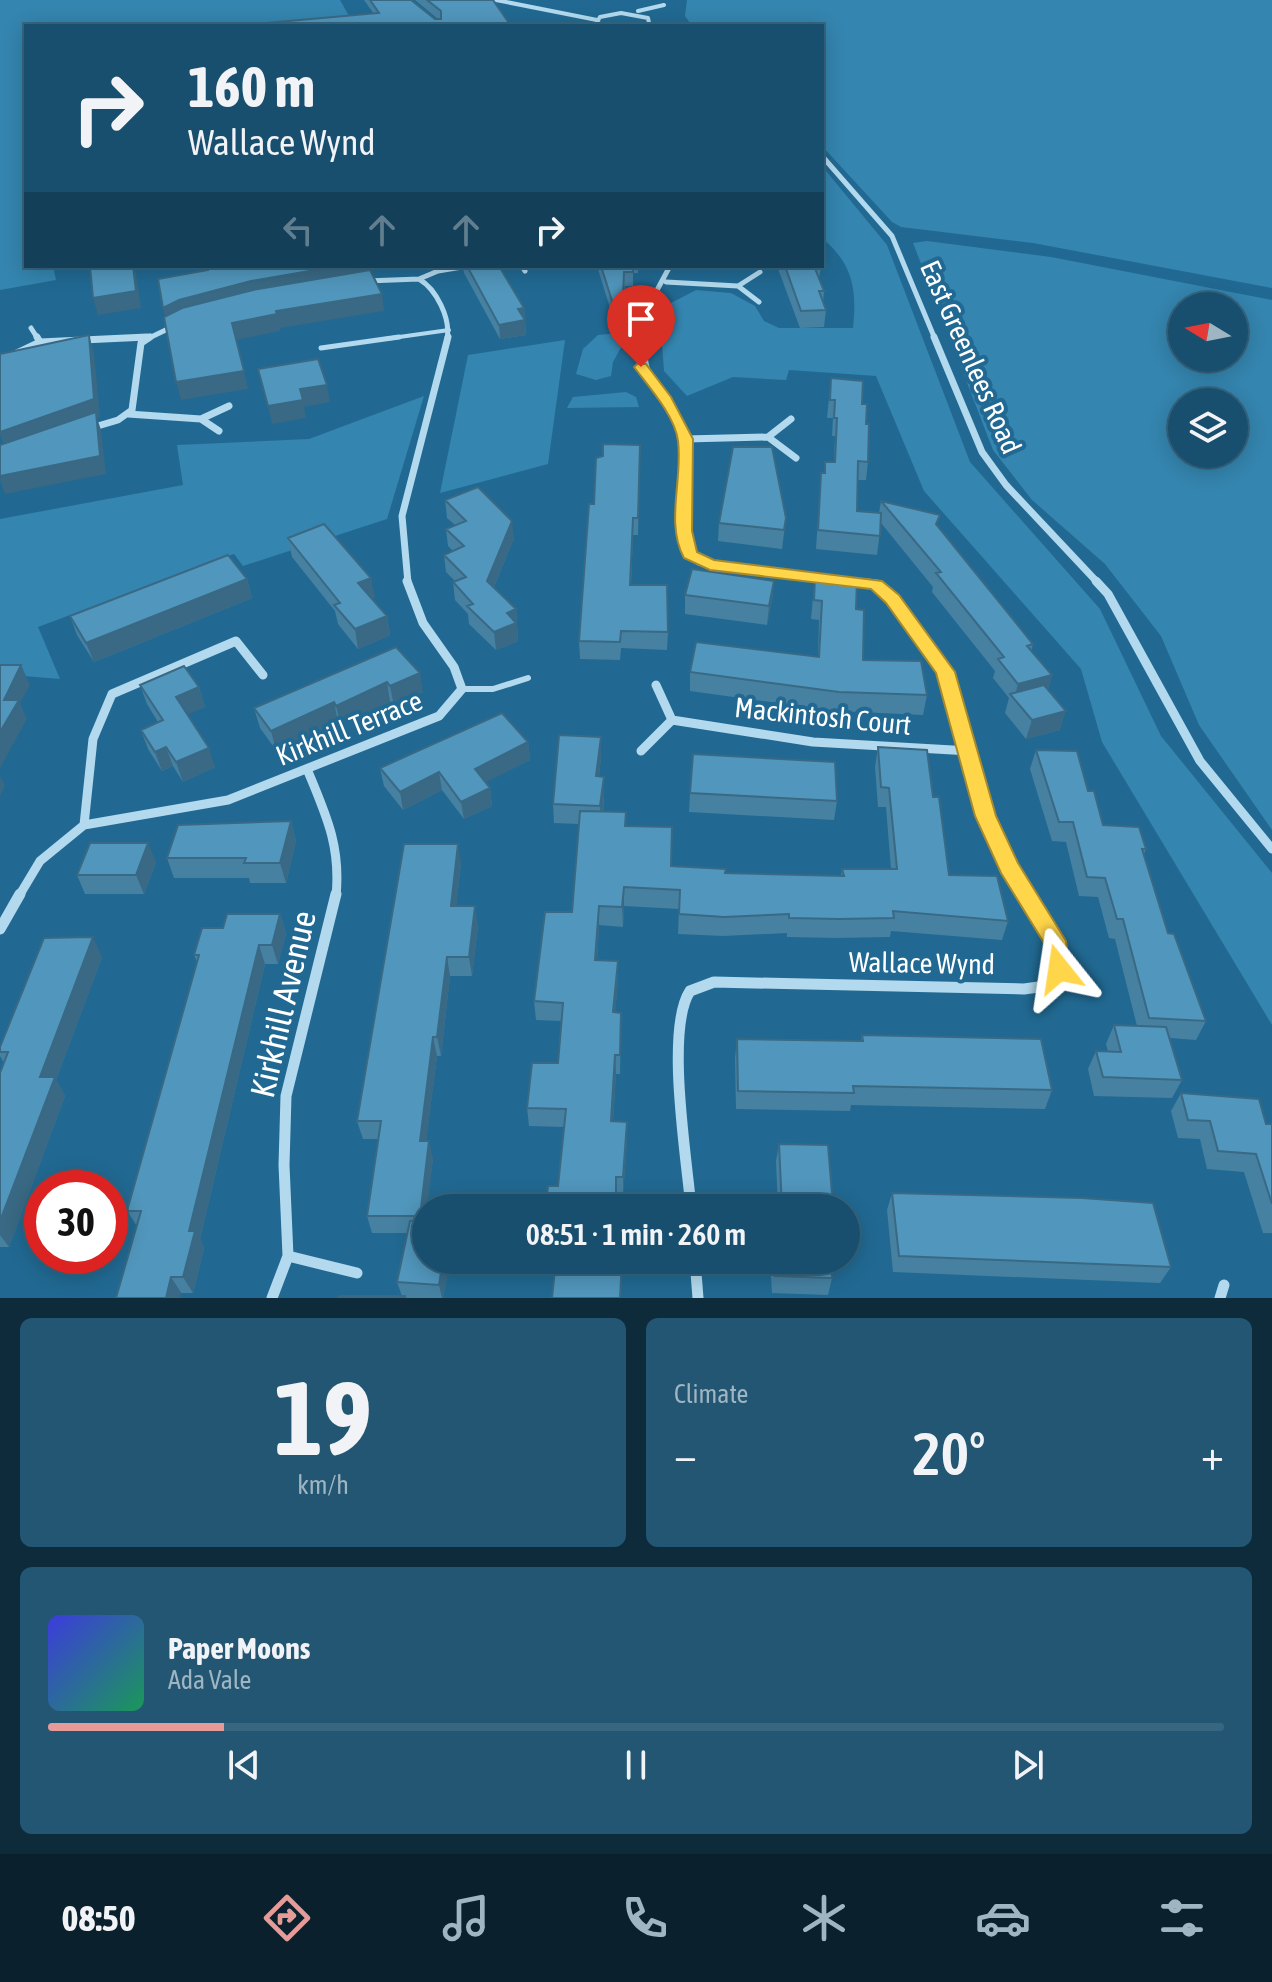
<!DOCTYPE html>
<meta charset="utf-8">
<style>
:root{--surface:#194f6e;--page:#225673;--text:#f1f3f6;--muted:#9fb5c2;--line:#376681;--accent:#e69b98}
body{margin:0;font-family:"Asap Condensed",sans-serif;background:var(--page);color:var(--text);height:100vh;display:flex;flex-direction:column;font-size:30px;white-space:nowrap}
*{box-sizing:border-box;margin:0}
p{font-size:26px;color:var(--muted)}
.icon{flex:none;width:44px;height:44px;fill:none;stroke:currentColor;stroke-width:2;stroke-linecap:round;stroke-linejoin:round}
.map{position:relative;height:1298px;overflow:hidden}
.drawer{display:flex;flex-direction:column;gap:20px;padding:20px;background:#0e2b3c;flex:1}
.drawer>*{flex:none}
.banner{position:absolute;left:24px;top:24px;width:800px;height:244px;border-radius:0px;box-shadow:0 4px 20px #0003,0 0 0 2px var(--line);background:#194f6e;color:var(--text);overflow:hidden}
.needle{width:52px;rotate:280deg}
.fabs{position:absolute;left:1168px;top:292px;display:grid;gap:16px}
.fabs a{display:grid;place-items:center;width:80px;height:80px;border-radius:50%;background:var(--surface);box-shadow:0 4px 20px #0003,0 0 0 2px var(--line);font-size:40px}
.speed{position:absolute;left:24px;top:1170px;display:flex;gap:16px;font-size:40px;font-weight:700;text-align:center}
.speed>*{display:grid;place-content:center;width:104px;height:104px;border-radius:50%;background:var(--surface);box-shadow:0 4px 20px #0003,0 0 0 2px var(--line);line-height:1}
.speed .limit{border:12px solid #d22;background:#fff;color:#111}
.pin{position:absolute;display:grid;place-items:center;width:68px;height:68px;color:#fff;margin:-82px -34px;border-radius:50% 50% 50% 0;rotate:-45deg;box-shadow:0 0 8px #0007}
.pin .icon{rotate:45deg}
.me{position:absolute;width:88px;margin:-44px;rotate:345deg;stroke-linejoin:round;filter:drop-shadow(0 0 6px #0008)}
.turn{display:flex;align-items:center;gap:28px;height:168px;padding:0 32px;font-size:36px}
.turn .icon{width:104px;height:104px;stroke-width:2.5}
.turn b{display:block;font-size:56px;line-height:68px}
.lanes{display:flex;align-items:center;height:76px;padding:0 32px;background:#0003;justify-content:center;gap:40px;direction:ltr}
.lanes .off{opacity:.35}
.big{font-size:60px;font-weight:600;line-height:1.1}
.drawer .tile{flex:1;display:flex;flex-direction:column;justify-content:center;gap:12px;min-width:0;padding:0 28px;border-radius:12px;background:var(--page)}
.drawer .dial{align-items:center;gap:0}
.dial b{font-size:104px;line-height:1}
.song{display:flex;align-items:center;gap:24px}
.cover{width:96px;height:96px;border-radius:12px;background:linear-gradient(135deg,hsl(240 70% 55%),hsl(150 70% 35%))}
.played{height:8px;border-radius:4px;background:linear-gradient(90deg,var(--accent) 15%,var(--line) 15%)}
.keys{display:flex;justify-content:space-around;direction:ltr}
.heat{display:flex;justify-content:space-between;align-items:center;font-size:44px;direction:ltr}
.drawer .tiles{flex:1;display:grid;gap:20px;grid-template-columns:1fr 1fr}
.tile:last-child{grid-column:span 2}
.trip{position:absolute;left:412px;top:1194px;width:448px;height:80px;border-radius:40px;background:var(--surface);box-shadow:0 4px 20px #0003,0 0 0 2px var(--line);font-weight:600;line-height:80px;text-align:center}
.menu{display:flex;height:128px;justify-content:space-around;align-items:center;background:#0a202c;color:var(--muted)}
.menu .icon{width:56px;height:56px}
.menu .active{color:var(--accent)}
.menu b{font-size:36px;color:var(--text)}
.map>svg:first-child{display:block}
</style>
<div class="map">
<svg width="1272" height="1298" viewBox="0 0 1272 1298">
<rect width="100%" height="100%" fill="#216992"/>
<!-- green -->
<path fill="#3485af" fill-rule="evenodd" d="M0,0h340l9,16 -93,10h-230v240h27l3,14 -56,10z
M687,0h585v288l-239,-45 -132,-16 -9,-5 -70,-76v-120h-130l-7,-10z
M822,166l65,79 83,217 130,147 61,127 111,137v152l-170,-283 -21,-73 -157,-178 -48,-115 -87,-6 -3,10 -53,-3 -46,19 -23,-25 -4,-53 9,-14 27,-14 35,3 24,13 9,15 15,7h74c4,-39 0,-64 -31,-90z
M927,241l124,16 221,43v530l-73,-105 -38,-89 -56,-72 -73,-64 -39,-50 -80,-207zM1182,306h52v52h-52zM1182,402h52v52h-52z
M620,333l5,7 -12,22 -2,14 -15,4 -20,-6 7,-25 15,-14z
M565,340l-17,124 -108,29 28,-138z
M626,392l10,5 3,10 -72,1 6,-11z
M424,396l-37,123 -144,47 -9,-12 -196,73 22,52 -60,-5v-155l183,-34 -6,-40 132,-6z"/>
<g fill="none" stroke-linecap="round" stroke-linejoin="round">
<!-- service-far2 -->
<path stroke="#b2d9ed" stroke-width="4" d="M385,339l64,-9"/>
<!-- service-far1 -->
<path stroke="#b2d9ed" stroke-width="5" d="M321,348l78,-11"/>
<!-- service -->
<path stroke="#b2d9ed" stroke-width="6" d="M462,689h31l35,-11"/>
<!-- minor-far4 -->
<path stroke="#b2d9ed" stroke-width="4" d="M496,0l101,20
M638,11l26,-6
M603,26l-6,-4 3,-5 21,-4 27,5 1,5 -5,3"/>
<!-- minor-far3 -->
<path stroke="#b2d9ed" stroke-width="5" d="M822,156l70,80 43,103
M522,266l3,5
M419,279c17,10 32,39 28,60
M366,281l53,-2 19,-8 30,-5
M666,282l72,4 22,-14
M738,286l21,16
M31,328l7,11
M104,339l43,-2
M147,339l27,-13
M640,339l2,-21 28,-52"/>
<!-- minor-far2 -->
<path stroke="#b2d9ed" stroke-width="7" d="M640,337l7,36 38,64 1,111 13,14 11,3 116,13
M934,337l48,115 24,33 92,98
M40,342l107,-5
M17,353l23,-11 -3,-5
M128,414l73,5
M91,428l27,-8 14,-10 9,-67 9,-6
M219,431l-18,-12 28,-13
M768,437l28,21
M686,439l82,-2 23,-18
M847,581l20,2
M408,583l-6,-67 46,-179"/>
<!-- minor-far1 -->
<path stroke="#b2d9ed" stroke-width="9" d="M847,581l29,3 9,6 60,82 41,144 23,51 18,29
M1096,581l12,13 92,167 72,88
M656,685l16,35
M672,720l141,22 157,9
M641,751l31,-31
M307,769c19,46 34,77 29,127
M84,825l9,-86 19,-45 124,-53 27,34
M19,896l21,-35 44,-36 144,-25 211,-84 23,-27 -8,-22 -31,-44 -16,-42"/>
<!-- minor -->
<path stroke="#b2d9ed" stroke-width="11" d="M0,929l20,-35
M691,1208c-4,-48 -26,-179 -1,-217l24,-9 310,7 22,-3 13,-17 -4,-28 -29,-47
M288,1256l69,17
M695,1260l3,38
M272,1298l16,-42 -4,-91 2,-69 50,-202
M1220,1298l4,-13"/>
</g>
<!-- wall -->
<path fill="#4681a2" d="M364,0h47l24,19h3l-23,-19h78l18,26 -137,-12z
M463,266h36l25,42 2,27 -26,4 -36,-66z
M597,266h41v7h-5v13h-8l-3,51h-3z
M777,266h44l-2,13 5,12 -1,12 3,7 -2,17 -24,1z
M831,378l31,26 4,20 2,38 -2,18h-8l-1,31 22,2 2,-12 57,25 95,118 -2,7 21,24 -4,14 12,41 -34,9 -21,-26 4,-15 -16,-20 2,-7 -63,-79 1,-5 -52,-64 -4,32 -61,-6 5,-76h3l1,-11h9l1,-26h-3l1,-18h-6z
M640,445l-2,90h-5l-2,50 37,47 -1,18 -46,-2 -1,12 -40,-1 -1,-18 15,-137z
M445,500l69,38 -20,49 22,22 2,32 -22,9 -27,-26 -1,-10 -13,-14 -2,-18 2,-1 -9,-9 -2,-17 9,-4 -5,-5 -2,-17 9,-4 -8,-7z
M786,518l-4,31 -64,-8 1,-18z
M288,538l87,59 -3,1 15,18 3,19 -32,14 -20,-25 -3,-13 -43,-54z
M815,576l41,33 7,51 64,35 -4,20 -87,-4 -146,-20v-19l128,-16 1,-36 -8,-1z
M247,579l5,19 -158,64 -17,-27 -7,-19z
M774,581l-2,19 -5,25 -82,-11v-19z
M396,647l27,45 -29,14 -4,-4 -49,23 -3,-3 -62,28 -16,-22 -6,-20z
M140,685l59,2 6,20 -18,7 28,53 -32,15 -10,-16 -11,5 -14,-22 -7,-19 17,-8 -11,-18z
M528,742l2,18 -45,22 5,6 2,18 -28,13 -22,-29 -39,20 -19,-24 -4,-18z
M878,747l55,50 16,78 59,46 -6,19 -111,-9 -1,6 -54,1 -49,-1v-4l-64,3 -45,-2 1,-25 -55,-3 -1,21 -24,-2 -2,35 21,1v19l-3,32 6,1 -1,61h-4l-3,47 14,19 -4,54h-6l-1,14h-70l12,-22 6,-59 -35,-1 -2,-18 31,-45 3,-42 -25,-1 -2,-19 38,-89 7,-88 -25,-1 -1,-19 48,-47 -2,19 5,20 -1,15 24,15 44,40 54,7 116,3 1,-7h49l-5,-62h-8l-3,-40z
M1036,750l52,41 15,34 43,24 -3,7 25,77 38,88 -10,19 -26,-2 12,42 -10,18 -78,-2 -6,-27 8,-18h12l-2,-7 8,-19 23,1 -22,-87 -6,-1 -11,-41 -19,-1 -13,-54 -14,-1 -22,-72z
M690,793l147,8 -3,19 -145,-8z
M291,821l5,20 -10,42h-36l-1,-5h-75l-7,-20z
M156,862l-12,32h-59l-8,-19z
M461,863l-5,43 22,19 -6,51h-22l-9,80h-4l-11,85 7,18 -7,49v52h24l-7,38h-105l64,-2 -5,-14 10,-49h-35l-5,-17 11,-77h-15l-6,-18z
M280,914l6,19 -8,31h-13l-65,275 4,9 -11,45h-12l-54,-82 70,-249 -3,-7 29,-27z
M102,957l-46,123 9,16 -56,151h-9v-174l4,-10 -4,-7v-9z
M862,1035l190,55 -7,19 -194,-4 -1,6 -114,-2 -1,-51 2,-19 124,2z
M1181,1093l85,31h6v109h-9l-19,-61 -37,-3 -7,-30 -22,-1 -7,-27z
M779,1144l54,62 -1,2h-54l-2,-47z
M892,1193l279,74 -11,16 -267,-11 -6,-62z
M770,1260h60l2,18 -4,17 -56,-2z"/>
<!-- shaded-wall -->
<path fill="#396984" d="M133,266h2l6,42 -43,7 -5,-17z
M339,266h36l-8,2 1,7 -201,48 -4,-15 16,-8 72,-19z
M624,272l-2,65h-3v-14z
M382,294l2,17 -104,17v3l-44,9 -4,-17 44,-12z
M524,308l2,27 -26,4 -1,-14 19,-16z
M89,335l5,18 6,64 -3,1 4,12 5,44 -101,20 -5,-14 6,-30 -6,-15v-14z
M244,371l4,18 -67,11 -5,-18z
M327,385l3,17 -26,5 2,11 -34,6 -4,-18 32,-17z
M512,521l2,17 -25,61 -2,-18z
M371,578l4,19 -13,5 -4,-19z
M247,579l5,19 -158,64 -8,-19z
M774,581l-2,19 -5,25 2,-19z
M516,609l2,32 -22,9 -2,-18 13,-19z
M387,616l3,19 -32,14 -3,-20z
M21,665l9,20 -10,18 7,16 -27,49v-36l4,-32z
M420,673l3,19 -29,14 -4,-20z
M1052,675l-5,19 -33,5 4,-15z
M387,682l3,20 -49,23 -5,-19z
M199,687l6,20 -23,10 -6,-20z
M334,702l4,20 -62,28 -5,-19z
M1066,711l-6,19 -34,9 6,-19z
M601,737v20l-4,38 -1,-19z
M528,742l2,18 -53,27 -2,-18z
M166,747l7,19 -11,5 -7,-19z
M209,748l6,19 -32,15 -7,-20z
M439,772l3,18 -39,20 -3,-18z
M0,776l5,10 -5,10z
M604,777v19l-3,30 -1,-20z
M490,788l2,18 -28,13 -3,-17z
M291,821l5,20 -10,42 -6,-20z
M148,843l8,19 -12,32 -8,-19z
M458,844l3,19 -7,62 -3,-19z
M624,887v19l-1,21 -1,-20z
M475,906l3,19 -6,51 -3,-19z
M599,906v19l-3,54 -1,-19z
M280,914l6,19 -8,31 -6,-19z
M93,937l9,20 -46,123 9,16 -56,151 -9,-12v-14l40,-144z
M259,945l6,19 -65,275 4,9 -11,45 -10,-16 6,-46z
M447,957l3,19 -9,80 -4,-19z
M618,961v19l-4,51 -1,-19z
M433,1037l4,19 -13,103 -4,-18z
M615,1055l1,19 -4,65 -1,-18z
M627,1122v18l-4,54v-17z
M429,1141l4,18 -6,49h-1l-2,25 -4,-17z
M443,1260h7l-7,38h-1l-3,-13z
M171,1277l10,16 -1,5h-14z"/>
<!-- building -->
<path fill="#5196bc" stroke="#396984" stroke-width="2" d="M370,0h41l24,19h6v-8l-14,-11h66l18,26h-255l-1,-2 124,-11z
M535,24l29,1 -31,1z
M90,266h43l3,25 -43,7z
M207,266h132l-88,15 -72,19 -16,8 -5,-29 50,-9z
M467,266h32l25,42 -6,1 7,11 -26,5z
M601,266h32v6h-9l-2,50 -3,1z
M785,266h29l10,25h-5l7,19 -25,1z
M370,270l12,24 -106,17 1,3 -45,9 12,48 -68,11 -12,-65 18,-9 71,-18z
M89,335l5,64 -94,33v-78z
M318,359l9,26 -27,4 3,11 -35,6 -10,-37z
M831,378l32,3 -1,23h5l-1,20h3l-1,38 -10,-1 -1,50 24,2 -1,23 -62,-6 3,-57h4v-11h10l2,-44h-3l1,-18h-5z
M96,412l4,44 -100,20v-31z
M603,444l37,1 -2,73h-5l-3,67h37l1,47 -47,-1 -1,11 -41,-1 10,-137h5l2,-46 7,-2z
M733,447h39l14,71 -2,12 -65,-7z
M478,487l34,34 -25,60 29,28 -9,4 9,10 -22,9 -27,-26 6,-2 -20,-22 13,-5 -22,-22 20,-9 -18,-17 20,-8 -21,-21z
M881,501l59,14 -4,9 97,120 -6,2 25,29 -34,9 -20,-25 6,-2 -68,-84 5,-1z
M324,524l47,54 -13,5 29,33 -32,13 -21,-24 6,-2 -52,-65z
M228,555l19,24 -161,64 -16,-27z
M692,569l82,12 -5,25 -84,-11z
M815,576l42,4 -1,29 8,1 -1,50 58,1 6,34 -88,-3 -149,-20 6,-30 123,15 3,-56 -8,-1z
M396,647l24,26 -30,13 -3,-4 -51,24 -2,-4 -63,29 -17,-23z
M0,665h21l-17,35h15l-19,32z
M184,666l15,21 -23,10 33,51 -33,14 -10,-15 -11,5 -14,-22 22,-10 -23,-35z
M1044,685l22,26 -34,9 -22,-26z
M502,713l26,29 -53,27 15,19 -29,14 -22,-30 -39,20 -20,-24z
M559,735l42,2 -5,39 8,1 -4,29 -47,-2z
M878,747l49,3 6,47h6l10,78 48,1 11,45 -115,-10 1,7 -55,1 -50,-1v-4l-65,3 -45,-3 1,-24 -56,-3 -2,20 -23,-1 -4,54 23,1 -5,51 8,1 -1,42h-5l-4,66 16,1 -4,55h-7v31h-70l2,-22h10l8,-77 -39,-1 5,-45h26l5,-60 -29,-2 11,-89h27l8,-101 46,1 -1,14 47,1 -1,39 55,3 -1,4 119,3 -2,-7h55l-8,-81 -8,-1z
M1036,750l41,1 11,40h6l9,34 36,2 7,22h-4l26,84 6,1 32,87 -57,-3 -26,-99h-6l-12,-41 -18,-1 -14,-55h-14z
M693,754l142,8 2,39 -147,-8z
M291,821l-11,42h-36l2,-5h-79l11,-33z
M90,843h58l-12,32h-59z
M404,844h54l-7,62h24l-6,51h-22l-10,80h-4l-13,104h9l-9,75h-53l14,-95h-24z
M227,914h53l-8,31h-13l-70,286h6l-12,46h-12l-5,21h-50l25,-87h-14l72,-256h-5l8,-27h21z
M93,937l-53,140h15l-55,144v-148l8,-21h-8v-5l44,-109z
M1114,1025l52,2 16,53 -79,-3 -7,-26 25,1z
M862,1035l179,4 11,51 -199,-4 1,7 -116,-2 -1,-52 126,2z
M1181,1093l78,6 7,25h6v80l-16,-50 -38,-3 -8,-30 -22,-1z
M779,1144l49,1 5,61 -7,-1v3h-44z
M892,1193l190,5 71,5 18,64 -272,-11z
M410,1221l16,1v38h17l-4,25 -42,-3z
M556,1260h66l-2,38h-68z
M774,1260h56l2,18 -57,-2z
M339,1296h66v2h-67z"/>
<!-- route -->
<path fill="#ffd54a" stroke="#a68a30" stroke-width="2" d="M637,364h9l25,33 22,42 -1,92 5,21 17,8 168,21 17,14 56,77 41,144 22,47 48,78 4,28 -3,7 -8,3 -8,-3 -7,-33 -43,-70 -26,-57 -39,-143 -50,-70 -15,-14 -161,-19 -26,-12c-19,-35 -1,-79 -6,-117 -3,-25 -29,-54 -44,-74z"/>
<g text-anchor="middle" stroke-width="8" stroke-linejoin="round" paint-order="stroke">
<!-- street labels -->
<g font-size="28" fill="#fff" stroke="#216992">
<text transform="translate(971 357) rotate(66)" y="10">East Greenlees Road</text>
<text transform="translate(823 716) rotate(6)" y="10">Mackintosh Court</text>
<text transform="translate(349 728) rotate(-22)" y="10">Kirkhill Terrace</text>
<text transform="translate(922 963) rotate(1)" y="10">Wallace Wynd</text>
</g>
<!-- near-street labels -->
<g font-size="34" fill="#fff" stroke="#216992">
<text transform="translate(283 1004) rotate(-77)" y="12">Kirkhill Avenue</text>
</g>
</g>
</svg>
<div class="fabs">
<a><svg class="needle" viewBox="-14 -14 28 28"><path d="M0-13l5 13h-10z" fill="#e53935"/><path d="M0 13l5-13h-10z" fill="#9fb5c2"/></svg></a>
<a><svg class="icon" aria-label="layers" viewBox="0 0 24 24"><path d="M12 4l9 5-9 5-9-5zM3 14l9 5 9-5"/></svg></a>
</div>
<div class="speed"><div class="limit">30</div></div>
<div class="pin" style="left:641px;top:367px;background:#d93025"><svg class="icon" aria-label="arrive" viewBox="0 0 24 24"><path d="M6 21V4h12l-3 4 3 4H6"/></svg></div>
<svg class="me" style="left:1059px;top:969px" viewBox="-20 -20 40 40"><path d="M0-17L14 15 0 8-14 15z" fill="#ffd54a" stroke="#fff" stroke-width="4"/></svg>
<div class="trip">08:51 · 1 min · 260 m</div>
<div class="banner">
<div class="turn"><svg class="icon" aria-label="right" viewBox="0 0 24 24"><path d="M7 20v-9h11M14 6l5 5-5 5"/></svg><div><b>160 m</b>Wallace Wynd</div></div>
<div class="lanes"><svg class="icon off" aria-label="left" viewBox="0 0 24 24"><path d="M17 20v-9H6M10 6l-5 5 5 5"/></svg><svg class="icon off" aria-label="ahead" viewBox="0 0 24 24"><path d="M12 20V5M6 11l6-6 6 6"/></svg><svg class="icon off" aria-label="ahead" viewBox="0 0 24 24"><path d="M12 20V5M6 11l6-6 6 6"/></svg><svg class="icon" aria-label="right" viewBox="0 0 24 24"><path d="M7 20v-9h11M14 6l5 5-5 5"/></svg></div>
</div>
</div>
<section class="drawer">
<div class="tiles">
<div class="tile dial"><b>19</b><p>km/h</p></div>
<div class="tile"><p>Climate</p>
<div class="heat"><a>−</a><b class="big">20°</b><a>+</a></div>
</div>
<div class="tile">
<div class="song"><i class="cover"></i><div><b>Paper Moons</b><p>Ada Vale</p></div></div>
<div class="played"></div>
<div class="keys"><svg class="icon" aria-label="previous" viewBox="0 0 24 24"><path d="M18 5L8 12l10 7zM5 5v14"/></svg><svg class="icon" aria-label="pause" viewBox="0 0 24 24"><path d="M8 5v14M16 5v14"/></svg><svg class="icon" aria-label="next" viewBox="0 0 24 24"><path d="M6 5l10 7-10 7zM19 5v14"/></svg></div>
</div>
</div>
</section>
<nav class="menu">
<b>08:50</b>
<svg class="icon active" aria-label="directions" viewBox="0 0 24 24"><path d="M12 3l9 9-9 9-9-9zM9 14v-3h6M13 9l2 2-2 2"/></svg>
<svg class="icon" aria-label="music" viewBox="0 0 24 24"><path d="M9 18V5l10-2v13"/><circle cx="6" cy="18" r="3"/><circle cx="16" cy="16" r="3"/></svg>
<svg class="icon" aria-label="phone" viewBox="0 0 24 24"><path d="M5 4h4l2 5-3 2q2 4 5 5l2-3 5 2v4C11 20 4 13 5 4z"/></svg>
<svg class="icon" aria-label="climate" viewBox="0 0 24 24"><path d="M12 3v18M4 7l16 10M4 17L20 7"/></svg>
<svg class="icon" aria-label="car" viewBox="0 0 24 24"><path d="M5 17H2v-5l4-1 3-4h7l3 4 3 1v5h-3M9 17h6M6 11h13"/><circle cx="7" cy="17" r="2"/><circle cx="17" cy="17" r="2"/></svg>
<svg class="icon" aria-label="filters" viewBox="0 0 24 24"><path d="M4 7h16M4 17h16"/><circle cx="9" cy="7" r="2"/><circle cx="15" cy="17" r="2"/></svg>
</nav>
